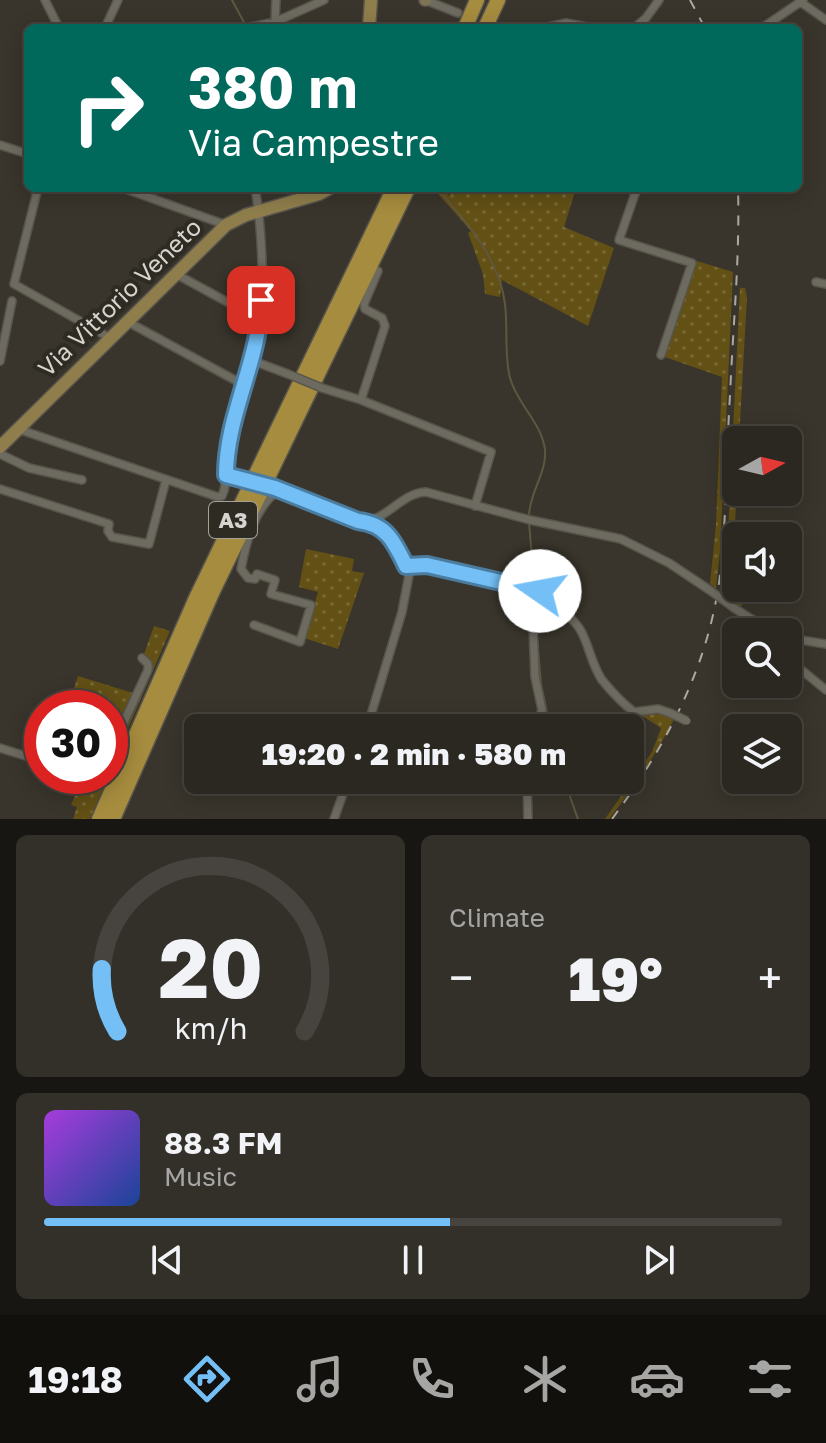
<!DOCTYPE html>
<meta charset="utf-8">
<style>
:root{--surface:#2b2821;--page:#33302a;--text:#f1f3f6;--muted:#a6a6a5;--line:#47443f;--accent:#74c0f6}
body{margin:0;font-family:"Golos Text",sans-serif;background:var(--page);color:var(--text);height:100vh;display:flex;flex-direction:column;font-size:30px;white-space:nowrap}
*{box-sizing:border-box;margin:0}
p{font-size:26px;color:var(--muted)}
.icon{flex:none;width:44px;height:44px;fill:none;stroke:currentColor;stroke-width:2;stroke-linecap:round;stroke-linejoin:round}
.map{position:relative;height:819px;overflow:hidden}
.panel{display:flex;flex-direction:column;gap:16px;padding:16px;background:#181612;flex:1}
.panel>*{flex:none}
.banner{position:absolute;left:24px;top:24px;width:778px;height:168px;border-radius:12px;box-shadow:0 4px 20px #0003,0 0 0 2px var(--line);background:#00695c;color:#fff;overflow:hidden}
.needle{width:52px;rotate:82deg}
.controls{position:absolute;left:722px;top:426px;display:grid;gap:16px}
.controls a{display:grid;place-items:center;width:80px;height:80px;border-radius:12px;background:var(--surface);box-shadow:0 4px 20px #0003,0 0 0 2px var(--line);font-size:40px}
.speed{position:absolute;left:24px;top:690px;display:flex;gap:16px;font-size:40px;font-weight:700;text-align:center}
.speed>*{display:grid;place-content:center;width:104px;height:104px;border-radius:50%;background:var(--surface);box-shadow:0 4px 20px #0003,0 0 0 2px var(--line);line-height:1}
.speed .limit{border:12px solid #d22;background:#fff;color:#111}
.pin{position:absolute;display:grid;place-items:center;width:68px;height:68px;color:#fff;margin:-34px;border-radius:16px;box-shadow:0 4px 12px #0006}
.me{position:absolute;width:88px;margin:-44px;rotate:282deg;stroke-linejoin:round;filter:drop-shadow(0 0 6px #0008)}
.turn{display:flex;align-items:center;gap:28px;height:168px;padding:0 32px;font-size:36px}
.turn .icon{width:104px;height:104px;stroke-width:2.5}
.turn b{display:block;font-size:56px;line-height:68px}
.big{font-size:60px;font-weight:800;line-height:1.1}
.panel .card{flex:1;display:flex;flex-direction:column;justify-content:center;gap:12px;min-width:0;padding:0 28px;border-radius:12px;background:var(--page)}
.panel .dial{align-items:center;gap:0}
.dial svg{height:208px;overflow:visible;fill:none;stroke:var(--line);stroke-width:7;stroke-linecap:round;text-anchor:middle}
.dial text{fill:var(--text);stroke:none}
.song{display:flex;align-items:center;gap:24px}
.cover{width:96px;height:96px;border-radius:12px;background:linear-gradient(135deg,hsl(280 70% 55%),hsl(220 70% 35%))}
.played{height:8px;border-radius:4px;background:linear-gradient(90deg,var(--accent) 55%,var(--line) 55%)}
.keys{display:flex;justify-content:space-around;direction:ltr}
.heat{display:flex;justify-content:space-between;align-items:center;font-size:44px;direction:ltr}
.panel .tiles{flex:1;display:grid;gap:16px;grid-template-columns:1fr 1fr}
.card:last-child{grid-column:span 2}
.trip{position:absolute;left:184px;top:714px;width:460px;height:80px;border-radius:12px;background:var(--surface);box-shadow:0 4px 20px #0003,0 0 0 2px var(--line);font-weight:800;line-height:80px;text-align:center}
.tabs{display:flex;height:128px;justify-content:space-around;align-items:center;background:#11100d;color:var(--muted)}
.tabs .icon{width:56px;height:56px}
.tabs .on{color:var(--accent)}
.tabs b{font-size:36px;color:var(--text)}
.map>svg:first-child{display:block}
</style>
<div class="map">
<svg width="826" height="819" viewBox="0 0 826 819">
<defs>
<pattern id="green-dots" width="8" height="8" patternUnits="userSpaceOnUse" patternTransform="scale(2)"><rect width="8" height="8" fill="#625015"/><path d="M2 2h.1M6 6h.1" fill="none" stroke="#786836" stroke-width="1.8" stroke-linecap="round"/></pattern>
</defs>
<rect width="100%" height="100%" fill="#39352c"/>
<!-- green -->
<path fill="url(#green-dots)" d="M433,188h9l7,8 3,-8h124l-12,39 50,21 -26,78 -86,-46 -2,17 -15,-3 -2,-20 -15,-41 3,-2z
M694,260l39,12 -13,280 -4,36 -6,-4 6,-60 6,-147 -60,-21z
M740,288h5l2,9 -8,143h-3l1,52 -4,61 3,1v34h10l-5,19 -19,-14 5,-40z
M306,549l48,10 -2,12 12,2 -26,76 -34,-11 14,-46 -19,-5z
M154,626l16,5 -60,139v-13l41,-84 1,-10 -8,-9z
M78,676l55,17 -15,30 -8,-2v-13l-42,-1z
M658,712l16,7c-18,36 -40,68 -65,100h-4l47,-67 9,-24 -20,-13z
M101,776h7l-18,43h-17l4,-12 -6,-2 12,-28 13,4z"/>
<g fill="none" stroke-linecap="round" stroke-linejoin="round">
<!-- stream -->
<path stroke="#5f5740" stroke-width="2" d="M232,0l15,28
M437,188c29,34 62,69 68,116 3,24 -1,51 5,74 7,26 32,45 35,72 2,23 -16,43 -16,66
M529,522l4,50
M537,638l4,46 9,44
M564,780l14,39"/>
<defs>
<path id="street" d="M45,0l14,28
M425,0l33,13
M799,1l27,19
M275,22l1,-22
M251,27l24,-5 49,-22
M105,28l13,-28
M544,28l22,-5 26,5
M634,28l12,-10 13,-18
M762,28l41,-28
M0,145l28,9
M38,188l-24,96 96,54
M123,188l103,37
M637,188l-18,52 73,23 -31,92
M176,274l84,46
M816,282l10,2
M128,322l116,63
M251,360l37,14
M0,361l12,-60
M322,388l39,12 130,52 -16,54
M361,400l24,-74 -3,-8 -17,-9 -1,-5 14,-33
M18,429l200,68 4,-1c7,-15 2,-32 6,-48 10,-44 26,-87 32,-131 5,-32 1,-97 -5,-129
M0,454l29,14 53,12
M275,488l83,33c28,3 41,-28 68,-29l104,28 91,19 48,24 42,28
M0,489l109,35 -1,7 4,6 37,7 17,-64
M406,566l21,-1 102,25 3,9 3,78 7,33 -6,18
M529,590c14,1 47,30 53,43 8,16 10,32 20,47 9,11 20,23 32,32l24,-3 12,4
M734,608l38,24
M254,625l46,17 11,-37 -40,-11 4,-14 -18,-6 -2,5 -7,-1 -7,-9c5,-27 14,-63 38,-79
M788,638l38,6
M788,659l38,31
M367,728l35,-116 7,-37 -22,-41 -16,-12
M0,748l42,13
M110,752l38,-82v-6l-6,-6
M88,776h7
M527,780l1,39
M334,819l14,-39"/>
<path id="secondary" d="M425,0h1"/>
<path id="primary" d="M369,28l2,-28
M0,447l226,-222 20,-10 73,-21 11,-6"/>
<path id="highway" d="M465,28l12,-28
M485,28l13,-28
M99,819l97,-221 198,-410
M113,819l100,-228 195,-403"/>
</defs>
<!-- street casing -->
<use href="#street" stroke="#57544c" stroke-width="10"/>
<!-- secondary casing -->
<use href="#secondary" stroke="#57544c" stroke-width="14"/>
<!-- primary casing -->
<use href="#primary" stroke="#57544c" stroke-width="15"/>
<!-- highway casing -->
<use href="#highway" stroke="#57544c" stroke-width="17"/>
<!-- street -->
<use href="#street" stroke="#6d6a60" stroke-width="7"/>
<!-- secondary -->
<use href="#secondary" stroke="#7e7456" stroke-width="11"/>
<!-- primary -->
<use href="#primary" stroke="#8f7e4c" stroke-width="12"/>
<!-- highway -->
<use href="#highway" stroke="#a68c3e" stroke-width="14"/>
<!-- rail -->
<path stroke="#aca9a3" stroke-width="2" stroke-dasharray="10 10" stroke-linecap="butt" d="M690,0l15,28
M612,819c52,-70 94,-147 107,-236 8,-62 7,-126 11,-188 3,-69 10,-138 8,-207"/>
<defs>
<path id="street-bridge" d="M288,374l34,14
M237,477l38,11
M711,591l23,17
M670,713l17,8"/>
</defs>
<!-- street-bridge casing -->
<use href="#street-bridge" stroke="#57544c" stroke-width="10" stroke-linecap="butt"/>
<!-- street-bridge -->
<use href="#street-bridge" stroke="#6d6a60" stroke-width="7"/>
</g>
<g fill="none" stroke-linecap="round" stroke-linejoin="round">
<defs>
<path id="route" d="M261,300c-1,60 -35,115 -35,175l49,13 83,33c28,3 36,20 48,45l21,-1 113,26"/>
</defs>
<!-- route casing -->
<use href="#route" stroke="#4b7da0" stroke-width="20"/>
<!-- route -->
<use href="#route" stroke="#74c0f6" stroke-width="14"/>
</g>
<g text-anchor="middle" stroke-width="8" stroke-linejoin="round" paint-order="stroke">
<!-- shield labels -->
<rect fill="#2e2b22" stroke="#a4a19b" stroke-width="2" x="209" y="502" width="48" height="36" rx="6"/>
<g font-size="22" font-weight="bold" fill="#d6d4cf">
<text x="233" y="528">A3</text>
</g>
<!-- street labels -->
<g font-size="24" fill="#d6d4cf" stroke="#2e2b22">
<text transform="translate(120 298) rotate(-44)" y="8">Via Vittorio Veneto</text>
</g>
</g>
</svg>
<div class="controls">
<a><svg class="needle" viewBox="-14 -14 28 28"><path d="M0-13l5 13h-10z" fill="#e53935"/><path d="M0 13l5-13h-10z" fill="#a6a6a5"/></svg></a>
<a><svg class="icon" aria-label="sound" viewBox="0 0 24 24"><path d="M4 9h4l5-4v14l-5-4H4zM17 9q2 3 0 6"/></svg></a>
<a><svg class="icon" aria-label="search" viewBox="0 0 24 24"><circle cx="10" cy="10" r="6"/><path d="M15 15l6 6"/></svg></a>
<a><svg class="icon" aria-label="layers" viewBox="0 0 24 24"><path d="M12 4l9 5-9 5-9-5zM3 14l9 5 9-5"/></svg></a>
</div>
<div class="speed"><div class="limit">30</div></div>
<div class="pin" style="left:261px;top:300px;background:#d93025"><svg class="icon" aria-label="arrive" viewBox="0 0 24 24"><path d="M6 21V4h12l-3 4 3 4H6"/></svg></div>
<svg class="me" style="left:540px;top:591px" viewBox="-20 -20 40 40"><circle r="19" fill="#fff"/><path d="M0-13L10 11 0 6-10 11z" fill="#74c0f6"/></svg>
<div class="trip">19:20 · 2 min · 580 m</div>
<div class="banner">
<div class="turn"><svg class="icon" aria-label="right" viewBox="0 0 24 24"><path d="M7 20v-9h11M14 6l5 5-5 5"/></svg><div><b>380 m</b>Via Campestre</div></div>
</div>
</div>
<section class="panel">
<div class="tiles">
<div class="card dial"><svg viewBox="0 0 100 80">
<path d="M14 69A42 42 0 1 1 86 69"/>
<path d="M14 69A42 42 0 0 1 8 45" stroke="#74c0f6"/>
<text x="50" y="56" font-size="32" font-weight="700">20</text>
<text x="50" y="72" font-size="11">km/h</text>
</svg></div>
<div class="card"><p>Climate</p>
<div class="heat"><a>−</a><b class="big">19°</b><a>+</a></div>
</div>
<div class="card">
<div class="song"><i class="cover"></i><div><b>88.3 FM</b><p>Music</p></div></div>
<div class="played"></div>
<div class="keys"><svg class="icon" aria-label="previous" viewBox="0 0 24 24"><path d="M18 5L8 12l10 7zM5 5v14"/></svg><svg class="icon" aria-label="pause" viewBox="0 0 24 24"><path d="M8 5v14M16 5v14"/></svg><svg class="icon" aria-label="next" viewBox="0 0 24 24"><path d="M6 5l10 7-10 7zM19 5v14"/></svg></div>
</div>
</div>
</section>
<nav class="tabs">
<b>19:18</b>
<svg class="icon on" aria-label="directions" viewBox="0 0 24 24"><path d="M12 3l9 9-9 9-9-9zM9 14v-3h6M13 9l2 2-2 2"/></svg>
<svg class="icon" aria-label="music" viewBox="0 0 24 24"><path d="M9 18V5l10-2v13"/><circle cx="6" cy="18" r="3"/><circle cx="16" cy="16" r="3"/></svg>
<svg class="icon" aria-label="phone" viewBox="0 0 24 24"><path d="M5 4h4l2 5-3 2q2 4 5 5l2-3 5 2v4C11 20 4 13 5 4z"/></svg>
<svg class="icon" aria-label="climate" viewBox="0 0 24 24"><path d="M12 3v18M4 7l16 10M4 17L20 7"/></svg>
<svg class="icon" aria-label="car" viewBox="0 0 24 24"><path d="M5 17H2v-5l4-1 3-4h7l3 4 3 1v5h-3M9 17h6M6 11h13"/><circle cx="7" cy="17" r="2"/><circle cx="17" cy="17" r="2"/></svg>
<svg class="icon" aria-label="filters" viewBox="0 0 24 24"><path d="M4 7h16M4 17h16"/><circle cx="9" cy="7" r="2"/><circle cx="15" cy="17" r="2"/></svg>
</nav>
